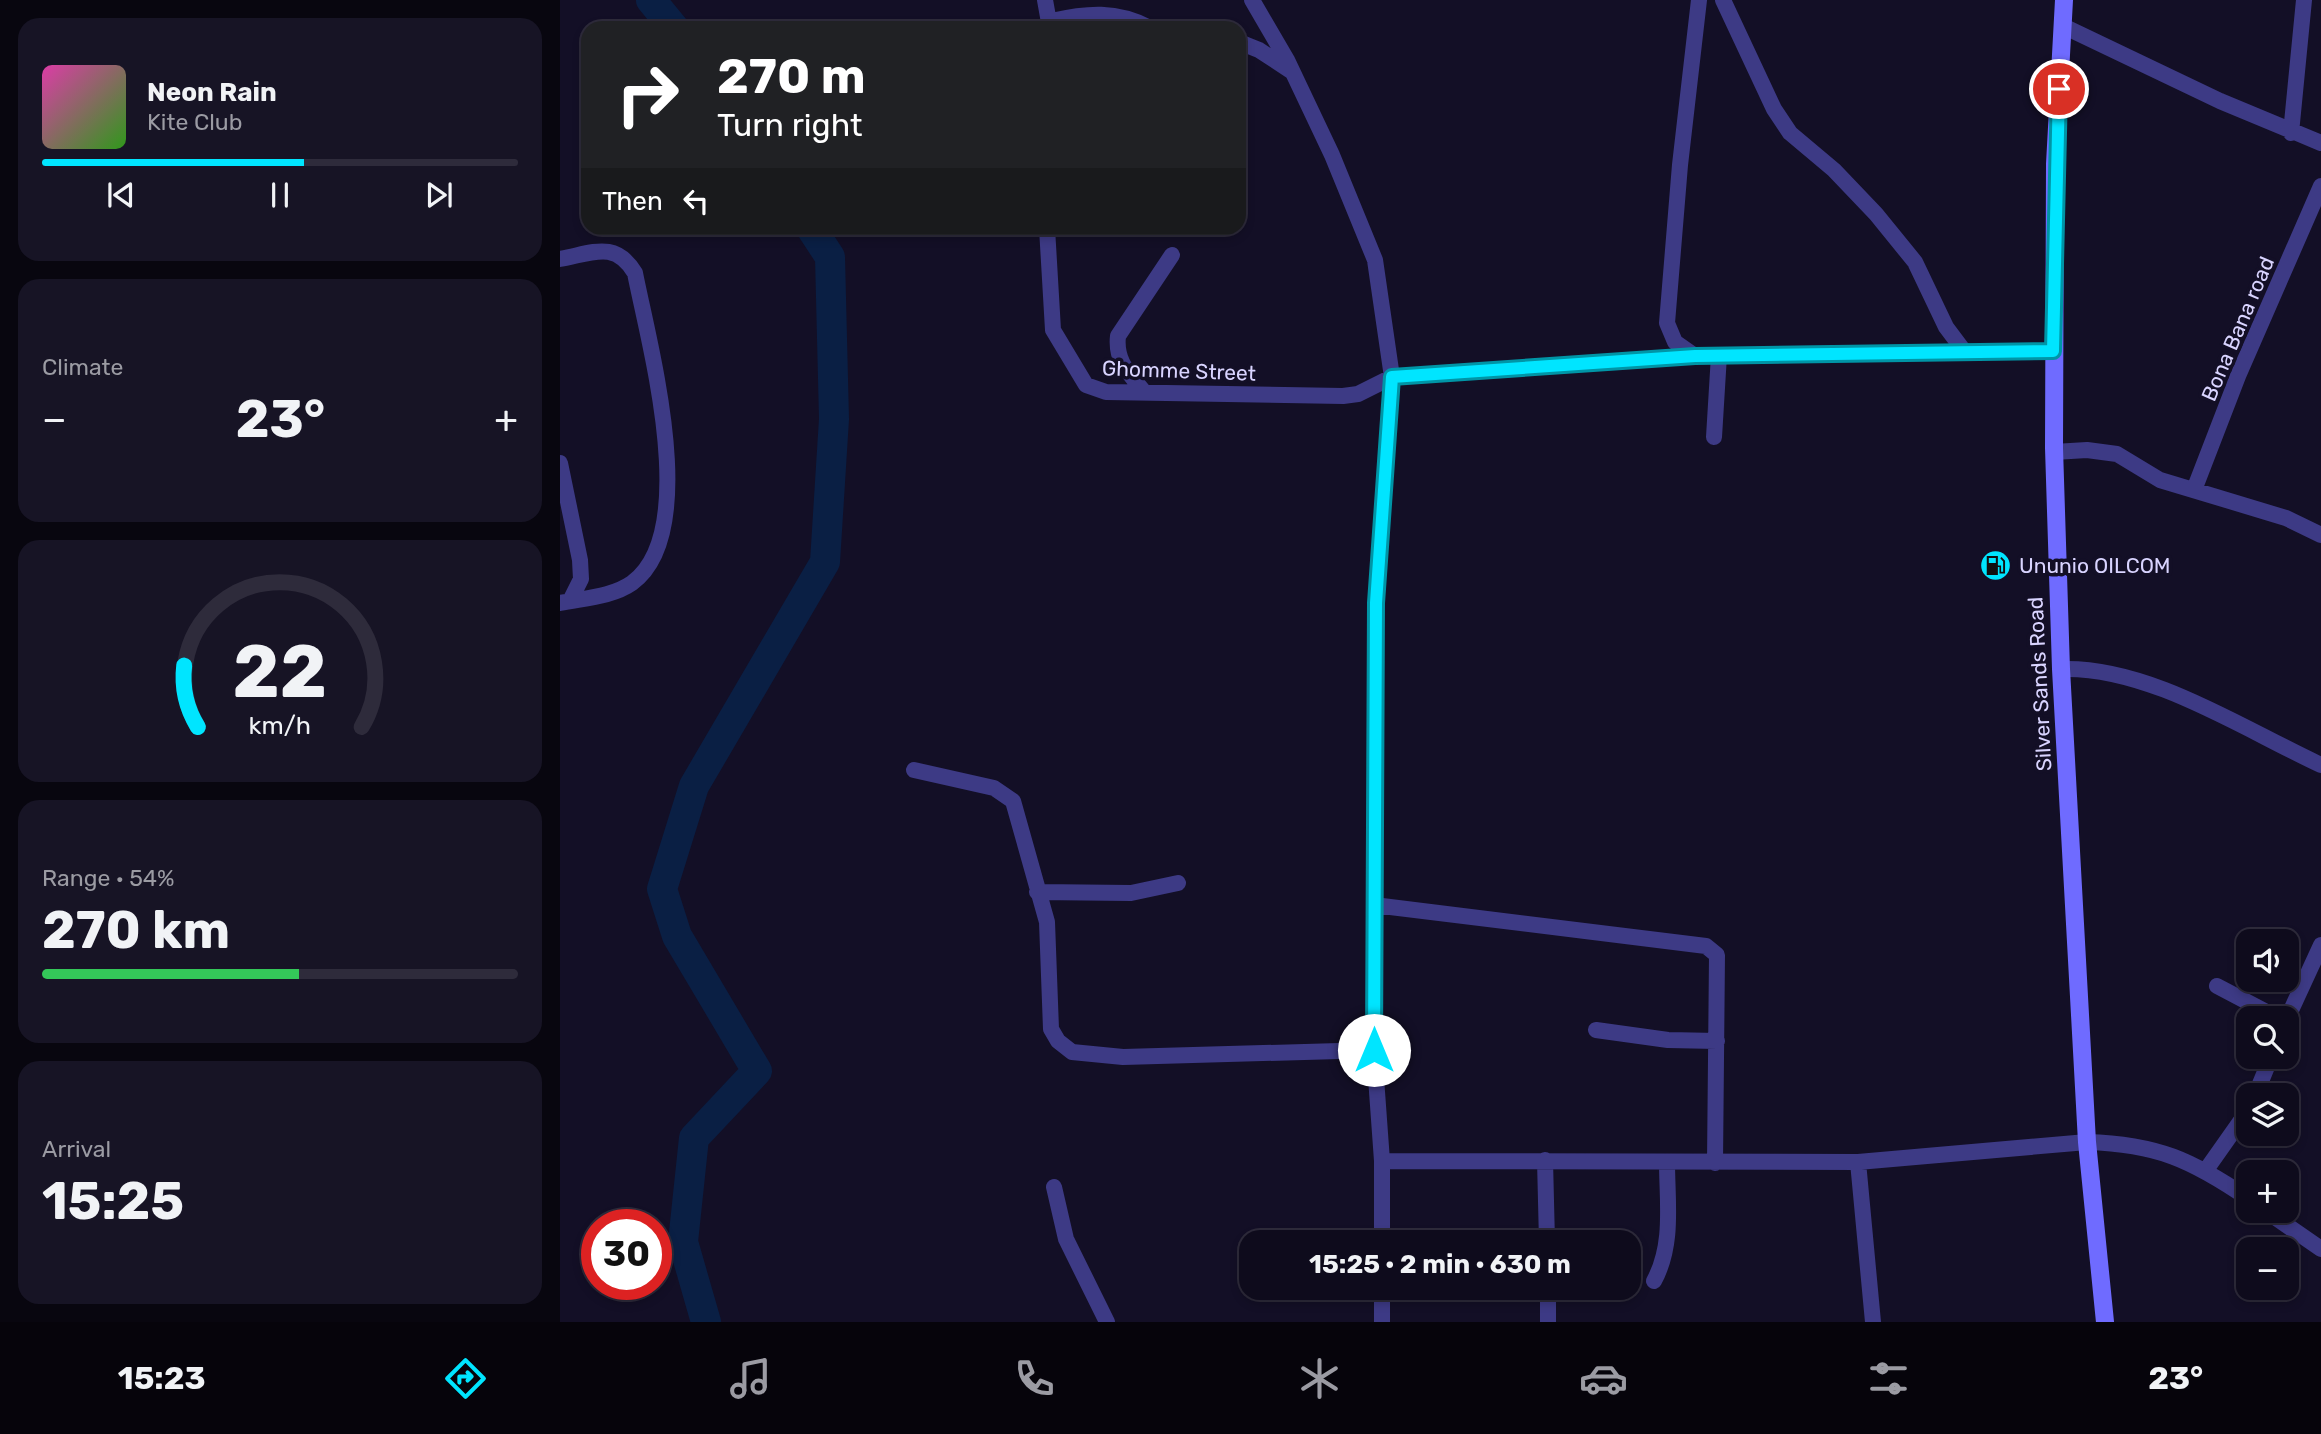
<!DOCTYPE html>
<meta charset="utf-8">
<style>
:root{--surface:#0e0b1c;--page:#171425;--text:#f1f3f6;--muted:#9b9ba3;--line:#2e2b3b;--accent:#00e5ff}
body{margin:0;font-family:Rubik,sans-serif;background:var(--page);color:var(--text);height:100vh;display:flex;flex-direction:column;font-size:26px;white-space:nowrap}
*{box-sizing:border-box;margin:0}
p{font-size:23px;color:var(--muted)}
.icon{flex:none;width:38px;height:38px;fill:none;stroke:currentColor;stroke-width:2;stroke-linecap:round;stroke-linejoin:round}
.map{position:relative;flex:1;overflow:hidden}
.drawer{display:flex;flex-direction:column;gap:18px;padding:18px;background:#08060f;width:560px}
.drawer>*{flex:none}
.hud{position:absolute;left:21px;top:21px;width:665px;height:214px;border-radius:21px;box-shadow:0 4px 10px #0003,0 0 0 2px var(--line);background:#202124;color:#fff;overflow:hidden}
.buttons{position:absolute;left:1676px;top:929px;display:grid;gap:14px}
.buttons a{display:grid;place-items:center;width:63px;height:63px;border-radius:14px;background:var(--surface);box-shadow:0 4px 10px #0003,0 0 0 2px var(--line);font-size:35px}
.speed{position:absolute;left:21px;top:1209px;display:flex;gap:14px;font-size:35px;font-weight:700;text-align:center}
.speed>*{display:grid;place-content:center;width:91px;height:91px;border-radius:50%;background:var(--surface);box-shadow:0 4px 10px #0003,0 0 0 2px var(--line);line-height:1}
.speed .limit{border:10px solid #d22;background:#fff;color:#111}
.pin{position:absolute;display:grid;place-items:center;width:60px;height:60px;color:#fff;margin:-30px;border:4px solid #fff;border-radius:50%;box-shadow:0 2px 7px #0007}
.me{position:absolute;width:77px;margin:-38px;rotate:0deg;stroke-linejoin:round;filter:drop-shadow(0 0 5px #0008)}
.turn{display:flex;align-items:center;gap:24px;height:147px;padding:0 21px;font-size:32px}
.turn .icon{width:91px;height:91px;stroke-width:2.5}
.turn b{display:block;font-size:49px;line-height:60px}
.then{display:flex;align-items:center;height:66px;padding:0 21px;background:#0003;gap:14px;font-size:26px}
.big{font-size:52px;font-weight:700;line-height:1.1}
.drawer .card{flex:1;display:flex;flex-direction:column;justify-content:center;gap:10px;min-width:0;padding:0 24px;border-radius:21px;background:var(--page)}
.drawer .dial{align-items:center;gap:0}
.dial svg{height:182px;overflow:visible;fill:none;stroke:var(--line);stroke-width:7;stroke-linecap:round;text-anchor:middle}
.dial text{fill:var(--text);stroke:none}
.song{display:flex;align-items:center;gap:21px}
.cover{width:84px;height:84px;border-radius:10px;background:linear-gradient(135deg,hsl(320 70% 55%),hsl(110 70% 35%))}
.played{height:7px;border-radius:4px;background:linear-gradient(90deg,var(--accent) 55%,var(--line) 55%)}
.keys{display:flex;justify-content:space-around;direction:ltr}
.heat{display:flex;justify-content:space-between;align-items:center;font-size:38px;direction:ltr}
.charge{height:10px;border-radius:5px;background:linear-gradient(90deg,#34c759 54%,var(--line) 0)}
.trip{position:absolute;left:679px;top:1230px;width:402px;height:70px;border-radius:21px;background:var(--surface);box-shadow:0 4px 10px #0003,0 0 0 2px var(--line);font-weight:700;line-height:70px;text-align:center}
.tab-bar{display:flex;height:112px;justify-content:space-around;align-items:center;background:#06040b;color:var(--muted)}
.tab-bar .icon{width:49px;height:49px}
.tab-bar .active{color:var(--accent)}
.tab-bar b{font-size:32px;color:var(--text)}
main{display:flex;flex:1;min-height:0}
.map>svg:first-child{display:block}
</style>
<main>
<section class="drawer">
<div class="card">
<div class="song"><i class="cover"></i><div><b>Neon Rain</b><p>Kite Club</p></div></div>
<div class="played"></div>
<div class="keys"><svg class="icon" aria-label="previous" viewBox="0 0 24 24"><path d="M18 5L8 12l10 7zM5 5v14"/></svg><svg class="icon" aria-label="pause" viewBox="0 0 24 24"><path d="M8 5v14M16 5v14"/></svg><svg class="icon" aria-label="next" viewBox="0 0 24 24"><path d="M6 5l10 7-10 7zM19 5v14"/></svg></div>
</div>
<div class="card"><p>Climate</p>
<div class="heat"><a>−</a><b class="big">23°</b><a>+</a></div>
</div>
<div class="card dial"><svg viewBox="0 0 100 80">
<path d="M14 69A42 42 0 1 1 86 69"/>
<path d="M14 69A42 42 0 0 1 8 42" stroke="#00e5ff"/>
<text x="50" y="56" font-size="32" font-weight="700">22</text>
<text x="50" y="72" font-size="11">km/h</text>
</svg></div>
<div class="card"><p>Range · 54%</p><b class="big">270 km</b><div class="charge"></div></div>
<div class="card"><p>Arrival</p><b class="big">15:25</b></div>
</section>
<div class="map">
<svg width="1761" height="1322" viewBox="0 0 1761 1322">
<rect width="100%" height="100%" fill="#130f26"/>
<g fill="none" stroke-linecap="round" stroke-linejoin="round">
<!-- river -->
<path stroke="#0a1f44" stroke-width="30" d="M91,0l23,28
M146,1322l-23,-80 11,-104 63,-67 -80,-135 -15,-47 32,-103 131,-224 9,-143 -4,-162 -19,-29"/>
<!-- street -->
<path stroke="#3d3a85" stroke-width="16" d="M485,0l5,28
M692,0l35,60 45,95 43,105 17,117 -16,226 -2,447 8,111v81
M1163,0l51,109 16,24 44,37 42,44 39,48 31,65 18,24
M491,21c36,-8 65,-11 99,7
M1503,26l157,75 101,42
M679,42l20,8 32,21
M1731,133l13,-133
M487,228l6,102 33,55 20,7 237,4 15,-2 34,-17 303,-21 358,-5
M0,259c33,-6 55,-19 75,14 14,72 67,259 -3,310 -20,14 -48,15 -72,20
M1135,356l-20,-14 -8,-19 13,-158 19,-165
M585,393c-15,-19 -30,-31 -27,-57l54,-81
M1154,437l5,-82
M1494,452l33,-2 30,4 43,26 126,38 35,17
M0,463l20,97 1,19 -11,22
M1634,490l44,-114 83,-190
M1501,669c88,-3 182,60 260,96
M354,770l80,18 19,13 34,121 4,107 7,12 14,11 51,5 251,-7
M477,892l94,1 47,-10
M814,905l332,41 11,9 -2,208
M1657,986l61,32
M1727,1019l34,-74
M1036,1030l72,10 49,1
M1695,1096l16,-39
M985,1160l2,82
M822,1161l476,1 229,-20c70,2 105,18 162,57
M1298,1162l15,160
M1646,1170l43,-61
M494,1187l12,52 41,83
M1706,1211l55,38
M1094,1281c20,-37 13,-79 13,-119
M988,1288v34
M822,1322v-34"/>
<!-- secondary -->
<path stroke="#6f6bff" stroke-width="18" d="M1504,0l-9,164 -1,284 7,221 26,473 18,180"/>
</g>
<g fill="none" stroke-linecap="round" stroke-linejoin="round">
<defs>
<path id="route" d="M814,1050l2,-447 16,-226 303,-21 358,-5 6,-262"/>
</defs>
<!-- route casing -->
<use href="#route" stroke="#0095a6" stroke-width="18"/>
<!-- route -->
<use href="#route" stroke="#00e5ff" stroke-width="12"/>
</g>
<!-- icons -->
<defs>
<symbol id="fuel-disc" viewBox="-11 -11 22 22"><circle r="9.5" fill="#00e5ff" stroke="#130f26"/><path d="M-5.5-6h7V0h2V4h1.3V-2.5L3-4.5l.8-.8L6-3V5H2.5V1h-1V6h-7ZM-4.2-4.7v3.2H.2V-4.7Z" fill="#111"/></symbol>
</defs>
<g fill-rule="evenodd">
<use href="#fuel-disc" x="1418" y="548" width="35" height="35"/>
</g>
<g text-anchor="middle" stroke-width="7" stroke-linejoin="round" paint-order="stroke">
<!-- street labels -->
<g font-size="21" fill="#d9d4ff" stroke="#130f26">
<text transform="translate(1678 329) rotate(-67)" y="7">Bona Bana road</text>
<text transform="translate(619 371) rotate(2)" y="7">Ghomme Street</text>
<text transform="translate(1480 684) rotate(-93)" y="7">Silver Sands Road</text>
</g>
<!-- poi labels -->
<g font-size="21" fill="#d9d4ff" stroke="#130f26" text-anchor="start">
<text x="1459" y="573">Ununio OILCOM</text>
</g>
</g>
</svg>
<div class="buttons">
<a><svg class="icon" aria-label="sound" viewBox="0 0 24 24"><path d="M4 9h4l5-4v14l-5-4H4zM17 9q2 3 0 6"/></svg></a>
<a><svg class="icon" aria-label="search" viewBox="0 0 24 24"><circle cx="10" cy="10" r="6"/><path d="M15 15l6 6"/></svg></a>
<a><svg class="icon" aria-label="layers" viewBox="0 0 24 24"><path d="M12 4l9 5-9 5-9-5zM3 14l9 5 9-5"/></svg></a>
<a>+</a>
<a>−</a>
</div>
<div class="speed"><div class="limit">30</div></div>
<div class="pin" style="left:1499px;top:89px;background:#d93025"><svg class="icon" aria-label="arrive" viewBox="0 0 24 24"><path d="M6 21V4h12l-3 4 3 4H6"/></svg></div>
<svg class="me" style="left:814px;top:1050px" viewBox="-20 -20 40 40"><circle r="19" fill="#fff"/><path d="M0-13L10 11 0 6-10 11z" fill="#00e5ff"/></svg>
<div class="trip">15:25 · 2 min · 630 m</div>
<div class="hud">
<div class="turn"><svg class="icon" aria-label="right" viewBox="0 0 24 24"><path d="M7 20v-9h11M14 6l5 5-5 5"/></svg><div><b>270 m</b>Turn right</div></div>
<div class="then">Then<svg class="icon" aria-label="left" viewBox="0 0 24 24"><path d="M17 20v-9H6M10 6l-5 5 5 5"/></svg></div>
</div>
</div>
</main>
<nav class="tab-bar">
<b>15:23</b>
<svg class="icon active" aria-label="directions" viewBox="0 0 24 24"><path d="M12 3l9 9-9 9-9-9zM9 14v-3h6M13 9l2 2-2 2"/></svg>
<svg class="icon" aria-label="music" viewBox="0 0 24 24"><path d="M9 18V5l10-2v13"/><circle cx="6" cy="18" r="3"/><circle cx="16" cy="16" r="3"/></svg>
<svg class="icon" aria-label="phone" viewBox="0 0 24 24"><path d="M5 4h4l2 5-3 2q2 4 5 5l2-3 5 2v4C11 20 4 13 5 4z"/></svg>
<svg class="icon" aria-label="climate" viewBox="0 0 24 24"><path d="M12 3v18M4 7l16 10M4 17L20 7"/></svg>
<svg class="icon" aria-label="car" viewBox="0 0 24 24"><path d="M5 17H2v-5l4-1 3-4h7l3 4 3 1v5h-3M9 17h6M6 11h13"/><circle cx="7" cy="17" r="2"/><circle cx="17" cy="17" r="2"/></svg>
<svg class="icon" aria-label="filters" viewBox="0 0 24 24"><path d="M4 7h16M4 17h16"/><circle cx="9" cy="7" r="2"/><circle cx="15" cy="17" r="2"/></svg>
<b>23°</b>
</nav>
